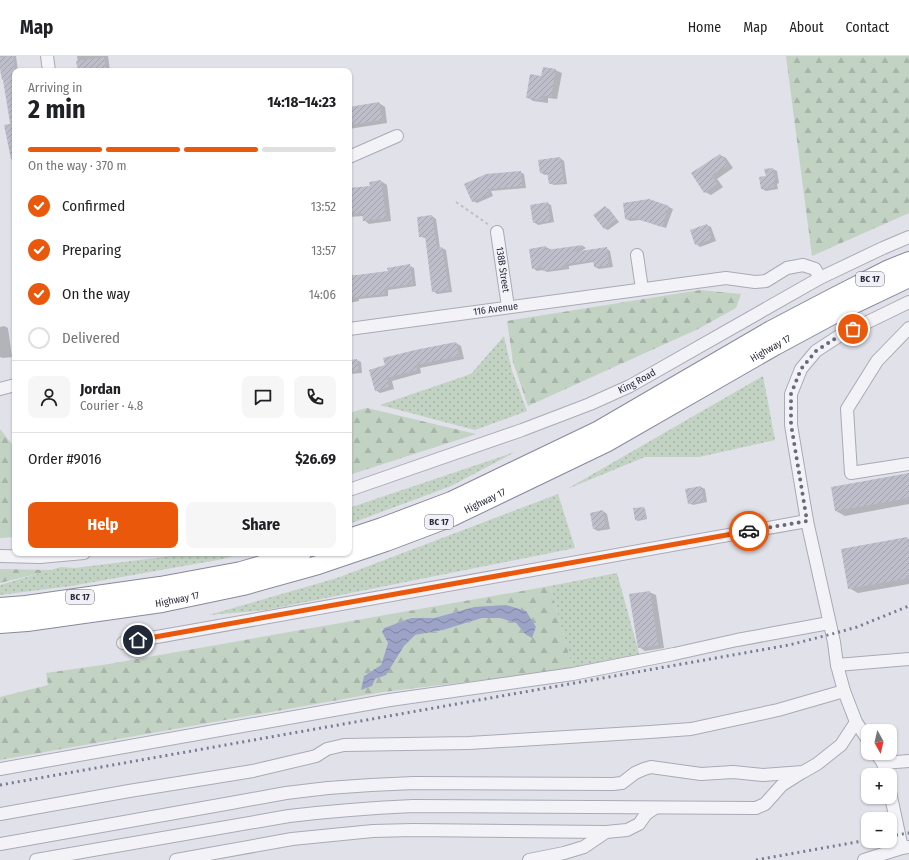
<!DOCTYPE html>
<html lang="en">
<head>
<meta charset="utf-8">
<style>
	:root { --surface:#fff; --page:#f6f6f6; --text:#202124; --muted:#757577; --line:#e0e0e0; --accent:#ea580c }
	body { margin:0; font-family:"Fira Sans Condensed",sans-serif; background:var(--page); color:var(--text); height:100vh; display:flex; flex-direction:column; font-size:15px; white-space:nowrap }
	* { box-sizing:border-box; margin:0 }
	p { font-size:13px; color:var(--muted) }
	.icon { flex:none; width:22px; height:22px; fill:none; stroke:currentColor; stroke-width:2; stroke-linecap:round; stroke-linejoin:round }
	.map { position:relative; flex:1; overflow:hidden }
	.details { position:absolute; left:12px; top:12px; width:340px; height:488px; display:flex; flex-direction:column; background:var(--surface); border-radius:8px; box-shadow:0 1px 3px #0004 }
	.details>* { flex:none }
	.needle { width:26px; rotate:172deg }
	.controls { position:absolute; left:861px; top:668px; display:grid; gap:8px }
	.controls a { display:grid; place-items:center; width:36px; height:36px; border-radius:8px; background:var(--surface); box-shadow:0 1px 3px #0004; font-size:20px }
	.pin { position:absolute; display:grid; place-items:center; width:34px; height:34px; color:#fff; margin:-17px; border:2px solid #fff; border-radius:50%; box-shadow:0 1px 4px #0007 }
	.courier { position:absolute; display:grid; place-items:center; width:40px; height:40px; margin:-20px; border:3px solid #ea580c; border-radius:50%; background:#fff; color:#222; box-shadow:0 1px 5px #0007 }
	.headline em { font-style:normal; font-weight:700 }
	.headline div { display:flex; flex-direction:column-reverse }
	.headline { display:flex; align-items:center; justify-content:space-between; height:68px; padding:0 16px }
	h1 { font-size:26px; font-weight:700; line-height:30px }
	.bar { display:grid; grid-template-columns:repeat(4,1fr); gap:6px 4px; align-content:center; height:48px; padding:0 16px }
	.bar i { height:5px; border-radius:3px; background:var(--line) }
	.bar .active { background:var(--accent) }
	.bar p { grid-column:span 4 }
	.line { display:flex; align-items:center; gap:10px; padding:0 16px; border-top:1px solid var(--line) }
	.line div { flex:1 }
	.round { display:grid; place-items:center; flex:none; width:42px; height:42px; border-radius:8px; background:var(--page) }
	ol { padding:0 16px; list-style:none }
	li { display:flex; align-items:center; gap:12px; height:44px }
	li p { margin-inline-start:auto }
	li .icon { padding:4px; border-radius:50%; background:var(--accent); color:#fff; stroke-width:4 }
	li:last-child { color:var(--muted) }
	li i { width:22px; height:22px; border:2px solid var(--line); border-radius:50% }
	.button { display:flex; gap:8px; margin-top:auto; padding:8px 16px }
	.button a { flex:1; height:46px; border-radius:8px; background:var(--accent); color:#fff; font-size:16px; font-weight:700; line-height:46px; text-align:center }
	.button a+a { background:var(--page); color:var(--text) }
	header { display:flex; align-items:center; gap:24px; box-sizing:border-box; height:56px; padding:0 20px; background:var(--surface); border-bottom:1px solid var(--line) }
	header strong { font-size:19px }
	nav { display:flex; gap:22px; margin-inline-start:auto; font-size:14px }
	.map>svg:first-child { display:block }
	.grass { fill:url(#grass-dots) }
	.forest { fill:url(#forest-firs); fill-rule:evenodd }
	.water { fill:url(#water-waves) }
	.shadow { fill:#0003 }
	.building { fill:url(#building-hatch) }
	.lines { fill:none; stroke-linecap:round; stroke-linejoin:round }
	.minor-casing { stroke:#a9aab6; stroke-width:14 }
	.highway-casing { stroke:#88899f; stroke-width:20 }
	.path { stroke:#bfbfc7; stroke-width:2; stroke-dasharray:3 3; stroke-linecap:butt }
	.minor { stroke:#f3f3f7; stroke-width:12 }
	.highway { stroke:#fff; stroke-width:18 }
	.rail { stroke:#7a7b91; stroke-width:3; stroke-dasharray:2 4; stroke-linecap:butt }
	.done { stroke:#6a6a7a; stroke-width:4; stroke-dasharray:0 7.2 }
	.route { stroke:#ea580c; stroke-width:5 }
	.labels { text-anchor:middle; dominant-baseline:central; stroke-width:3.5; stroke-linejoin:round; paint-order:stroke }
	.shield { fill:#f0f0f6; stroke:#656576; stroke-width:1 }
	.shield-label { font-size:9px; font-weight:bold; fill:#2a2a3f }
	.street-label { font-size:10px; fill:#2a2a3f; stroke:#f0f0f6 }
</style>
</head>
<body>
<header>
<strong>Map</strong>
<nav><a>Home</a><a>Map</a><a>About</a><a>Contact</a></nav>
</header>
<div class="map">
<svg width="909" height="804" viewBox="0 0 909 804">
	<defs>
		<pattern id="grass-dots" width="8" height="8" patternUnits="userSpaceOnUse"><rect width="8" height="8" fill="#c2d2c3"/><path d="M2 2h.1M6 6h.1" fill="none" stroke="#a7b4a9" stroke-width="1.8" stroke-linecap="round"/></pattern>
		<pattern id="forest-firs" width="22" height="20" patternUnits="userSpaceOnUse"><rect width="22" height="20" fill="#c2d2c3"/><path d="M5 1l3.5 6h-7zM16 11l3.5 6h-7z" fill="#a7b4a9"/></pattern>
		<pattern id="water-waves" width="16" height="10" patternUnits="userSpaceOnUse"><rect width="16" height="10" fill="#9da3c7"/><path d="M0 5q4-4 8 0t8 0" fill="none" stroke="#8085a3"/></pattern>
		<pattern id="building-hatch" width="6" height="6" patternUnits="userSpaceOnUse"><rect width="6" height="6" fill="#bebecb"/><path d="M-1 1l2-2M0 6l6-6M5 7l2-2" fill="none" stroke="#a3a3af"/></pattern>
	</defs>
	<rect width="100%" height="100%" fill="#e0e1e9"/>
	<g class="grass">
		<polygon points="504,280 512,315 527,355 475,374 380,349 471,318"/>
		<polygon points="763,320 775,384 699,401 645,401 567,433"/>
		<polygon points="515,396 451,430 349,468 349,452"/>
		<polygon points="558,438 575,492 266,554 209,559 337,522"/>
		<polygon points="188,497 245,497 223,503 71,530 0,539 0,529 61,511 75,512 180,499"/>
		<polygon points="617,517 640,601 573,613 550,530"/>
	</g>
	<g class="forest">
		<polygon points="786,0 909,0 909,157 812,200"/>
		<polygon points="700,234 741,238 736,252 698,273 528,350 513,306 507,265"/>
		<polygon points="367,352 476,378 349,419 349,357"/>
		<polygon points="0,373 15,392 15,481 0,482"/>
		<polygon points="0,513 53,514 0,527"/>
		<path d="M 550,530 L 573,613 L 383,636 L 0,704 L 0,641 L 48,629 L 46,617 L 109,608 ZM 474,551 L 536,571 L 532,581 L 525,578 L 516,567 L 500,562 L 482,562 L 443,574 L 414,579 L 404,590 L 386,618 L 375,623 L 364,620 L 381,609 L 388,587 L 382,576 L 384,572 L 411,562 L 434,562 Z"/>
	</g>
	<polygon class="water" points="506,549 526,555 536,571 532,582 525,578 516,567 500,562 482,562 443,574 415,579 404,590 386,619 375,623 372,630 361,634 364,620 381,609 388,587 382,576 384,572 411,562 434,562 474,551"/>
	<g class="shadow">
		<polygon points="0,0 16,0 18,15 15,15 15,107 10,88 11,69 5,25 0,6"/>
		<polygon points="77,0 108,0 110,15 79,15"/>
		<polygon points="555,14 562,17 557,43 548,42 548,47 533,45 527,41 542,21"/>
		<polygon points="379,47 385,51 387,67 349,73 349,76 349,52"/>
		<polygon points="720,99 726,102 733,112 717,123 723,131 711,139 705,136"/>
		<polygon points="560,102 564,105 567,128 554,129 550,127 549,118 545,119 541,117"/>
		<polygon points="773,113 777,115 779,127 777,128 778,133 766,135 762,133 767,121"/>
		<polygon points="520,116 524,118 526,132 491,135 493,140 477,147 473,145 465,128"/>
		<polygon points="381,125 387,129 391,165 369,168 364,164 363,160 349,161 349,130 353,132 371,131"/>
		<polygon points="649,144 669,151 673,153 666,172 640,164 630,165 626,163"/>
		<polygon points="547,147 551,149 554,166 538,169 534,166"/>
		<polygon points="605,151 609,153 619,166 608,174 604,172"/>
		<polygon points="432,160 436,163 440,192 442,192 446,194 452,236 437,238 433,235 427,182 424,182 420,180"/>
		<polygon points="707,169 711,171 716,185 700,191 696,188"/>
		<polygon points="583,190 586,192 580,196 606,192 610,195 613,211 599,213 595,211 594,206 569,210 569,213 547,216 543,214 537,215 533,212 546,191 550,193 550,194"/>
		<polygon points="410,210 414,212 416,230 388,234 388,240 359,243 359,245 349,247 349,218 350,217 354,220 389,216"/>
		<polygon points="4,270 8,272 12,301 3,302 0,301 0,271"/>
		<polygon points="456,287 461,290 464,303 420,312 421,317 392,325 394,333 380,337 375,334 387,310 415,295"/>
		<polygon points="357,304 361,306 362,317 349,318 349,305"/>
		<polygon points="909,418 909,448 845,460 836,455"/>
		<polygon points="701,431 705,433 707,446 693,449 689,447"/>
		<polygon points="643,452 645,453 647,463 638,465 636,464"/>
		<polygon points="603,455 607,458 610,473 598,475 594,473 591,458"/>
		<polygon points="907,482 909,483 909,528 858,537 849,532"/>
		<polygon points="649,536 656,539 664,592 645,595 639,591"/>
	</g>
	<g class="building">
		<polygon points="13,0 15,14 15,66 10,67 3,24 2,24 0,13 0,1"/>
		<polygon points="104,1 106,12 89,15 78,15 76,5"/>
		<polygon points="543,11 556,13 551,41 542,39 541,44 526,42 530,18 541,20"/>
		<polygon points="379,46 382,64 349,69 349,51"/>
		<polygon points="15,67 15,102 11,103 4,69"/>
		<polygon points="720,98 728,109 712,119 717,128 704,137 691,117"/>
		<polygon points="560,101 564,126 549,128 547,116 540,117 538,104"/>
		<polygon points="773,112 775,126 773,126 774,131 761,133 759,121 766,120 764,113"/>
		<polygon points="521,115 522,130 487,133 489,138 472,146 464,128 486,118"/>
		<polygon points="381,124 386,162 363,165 362,157 349,158 349,132 370,130 369,126"/>
		<polygon points="649,143 669,150 662,171 636,162 625,163 623,147"/>
		<polygon points="548,146 550,165 533,167 530,149"/>
		<polygon points="605,150 616,163 604,173 593,159"/>
		<polygon points="432,159 437,192 442,191 449,234 432,236 425,180 419,181 417,161"/>
		<polygon points="707,168 712,183 695,189 690,174"/>
		<polygon points="583,189 573,196 607,191 609,209 594,211 593,204 565,208 566,211 543,215 542,211 532,213 529,193 546,190 546,194"/>
		<polygon points="410,208 413,228 384,232 385,238 349,242 349,220 388,215 387,212"/>
		<polygon points="456,286 459,300 416,309 417,314 387,322 389,331 375,335 369,314 385,309 383,302 415,294"/>
		<polygon points="357,303 359,315 349,316 349,304"/>
		<polygon points="909,417 909,442 835,455 831,431"/>
		<polygon points="701,430 704,445 688,448 685,433"/>
		<polygon points="644,451 646,462 635,464 633,452"/>
		<polygon points="603,454 606,471 593,473 590,457"/>
		<polygon points="907,481 909,491 909,522 848,533 841,493"/>
		<polygon points="650,535 658,589 638,592 629,538"/>
	</g>
	<g class="lines">
		<g class="minor-casing">
			<g id="minor">
				<polyline points="47,0 49,15"/>
				<polyline points="349,101 397,80"/>
				<path id="s1" d="M 497,176 L 508,251"/>
				<polyline points="637,199 642,233"/>
				<polyline points="909,272 877,305 847,353 851,417 909,408"/>
				<path id="s2" d="M 349,273 L 726,222 L 755,226 L 766,225 L 787,212 L 803,209 L 815,213 L 820,222"/>
				<polyline points="0,333 15,329"/>
				<path id="s3" d="M 349,434 L 522,374 L 590,348 L 630,330 L 820,222 L 883,192 L 909,181"/>
				<polyline points="0,500 40,501 84,497"/>
				<polyline points="123,587 807,465"/>
				<polyline points="837,609 909,603"/>
				<polyline points="868,684 856,666 844,635 837,609 834,586 807,465 791,369 791,338 801,313 816,295 839,280 909,246"/>
				<polyline points="876,697 883,707 886,719"/>
				<polyline points="883,707 909,705"/>
				<polyline points="0,713 390,644 573,618 674,598 737,584 829,567"/>
				<polyline points="890,736 902,792"/>
				<polyline points="0,758 129,735 253,715 316,700 327,693 344,689 469,687 650,676 691,673 778,654 844,635"/>
				<polyline points="0,788 231,747 286,737 328,732 371,729 414,727 613,728 622,727 635,717 644,713 651,711 701,718 733,716 763,719 803,716 817,708 841,689 856,666"/>
				<path d="M 36,804 L 289,760 C 331,755 372,752 413,750 L 756,752 L 765,748 L 782,729 L 801,717"/>
				<polyline points="176,804 292,783 373,775 413,774 606,776"/>
				<polyline points="529,804 564,797 584,791 606,776 627,774 639,768 646,758 655,752"/>
				<polyline points="864,804 902,792 909,791"/>
			</g>
		</g>
		<g class="highway-casing">
			<g id="highway">
				<polyline points="349,482 382,471 451,445 599,374 771,274 832,242 889,213 909,205"/>
				<polyline points="0,551 26,549 160,530 241,515 302,497"/>
				<path id="s4" d="M 0,568 L 27,566 L 162,547 L 243,530 L 318,509 L 386,486 L 452,461 L 606,387 L 775,290 L 840,255 L 909,222"/>
			</g>
		</g>
		<polyline class="path" points="456,146 482,164 489,169"/>
		<use href="#minor" class="minor"/>
		<use href="#highway" class="highway"/>
		<g class="rail">
			<polyline points="0,729 789,589 832,578 857,571 909,550"/>
			<polyline points="890,780 909,777"/>
			<polyline points="756,804 868,784"/>
		</g>
	</g>
	<g class="lines">
		<polyline class="done" points="749,475 807,465 791,368 791,338 801,313 816,295 839,280 853,273"/>
		<polyline class="route" points="138,584 749,475"/>
	</g>
	<g class="labels">
		<g class="shield">
			<rect x="856" y="216" width="28" height="14" rx="3"/>
			<rect x="425" y="459" width="28" height="14" rx="3"/>
			<rect x="66" y="534" width="28" height="14" rx="3"/>
		</g>
		<g class="shield-label">
			<text x="870" y="223">BC 17</text>
			<text x="439" y="466">BC 17</text>
			<text x="80" y="541">BC 17</text>
		</g>
		<g class="street-label">
			<text stroke="none"><textPath href="#s1" startOffset="38">138B Street</textPath></text>
			<text stroke="none"><textPath href="#s2" startOffset="148">116 Avenue</textPath></text>
			<text stroke="none"><textPath href="#s4" startOffset="827">Highway 17</textPath></text>
			<text stroke="none"><textPath href="#s3" startOffset="308">King Road</textPath></text>
			<text stroke="none"><textPath href="#s4" startOffset="503">Highway 17</textPath></text>
			<text stroke="none"><textPath href="#s4" startOffset="179">Highway 17</textPath></text>
		</g>
	</g>
</svg>
<div class="controls">
<a><svg class="needle" viewBox="-14 -14 28 28"><path d="M0-13l5 13h-10z" fill="#e53935"/><path d="M0 13l5-13h-10z" fill="#757577"/></svg></a>
<a>+</a>
<a>−</a>
</div>
<div class="pin" style="left:853px;top:273px;background:#ea580c"><svg class="icon" aria-label="bag" viewBox="0 0 24 24"><path d="M5 8h14l-1 12H6zM9 8a3 3 0 0 1 6 0"/></svg></div>
<div class="pin" style="left:138px;top:584px;background:#1f2937"><svg class="icon" aria-label="home" viewBox="0 0 24 24"><path d="M3 11l9-7 9 7M6 9v11h12V9"/></svg></div>
<div class="courier" style="left:749px;top:475px"><svg class="icon" aria-label="car" viewBox="0 0 24 24"><path d="M5 17H2v-5l4-1 3-4h7l3 4 3 1v5h-3M9 17h6M6 11h13"/><circle cx="7" cy="17" r="2"/><circle cx="17" cy="17" r="2"/></svg></div>
<section class="details">
<div class="headline"><div><h1>2 min</h1><p>Arriving in</p></div><em>14:18–14:23</em></div>
<div class="bar"><i class="active"></i><i class="active"></i><i class="active"></i><i></i><p>On the way · 370 m</p></div>
<ol>
<li><svg class="icon" aria-label="check" viewBox="0 0 24 24"><path d="M5 12l5 5 9-10"/></svg>Confirmed<p>13:52</p></li>
<li><svg class="icon" aria-label="check" viewBox="0 0 24 24"><path d="M5 12l5 5 9-10"/></svg>Preparing<p>13:57</p></li>
<li><svg class="icon" aria-label="check" viewBox="0 0 24 24"><path d="M5 12l5 5 9-10"/></svg>On the way<p>14:06</p></li>
<li><i></i>Delivered</li>
</ol>
<div class="line" style="height:72px"><a class="round"><svg class="icon" aria-label="person" viewBox="0 0 24 24"><circle cx="12" cy="8" r="4"/><path d="M4 21q1-7 8-7t8 7"/></svg></a><div><b>Jordan</b><p>Courier · 4.8</p></div><a class="round"><svg class="icon" aria-label="chat" viewBox="0 0 24 24"><path d="M4 5h16v11H9l-5 4z"/></svg></a><a class="round"><svg class="icon" aria-label="phone" viewBox="0 0 24 24"><path d="M5 4h4l2 5-3 2q2 4 5 5l2-3 5 2v4C11 20 4 13 5 4z"/></svg></a></div>
<div class="line" style="height:52px"><div>Order #9016</div><b>$26.69</b></div>
<div class="button"><a>Help</a><a>Share</a></div>
</section>
</div>
</body>
</html>
